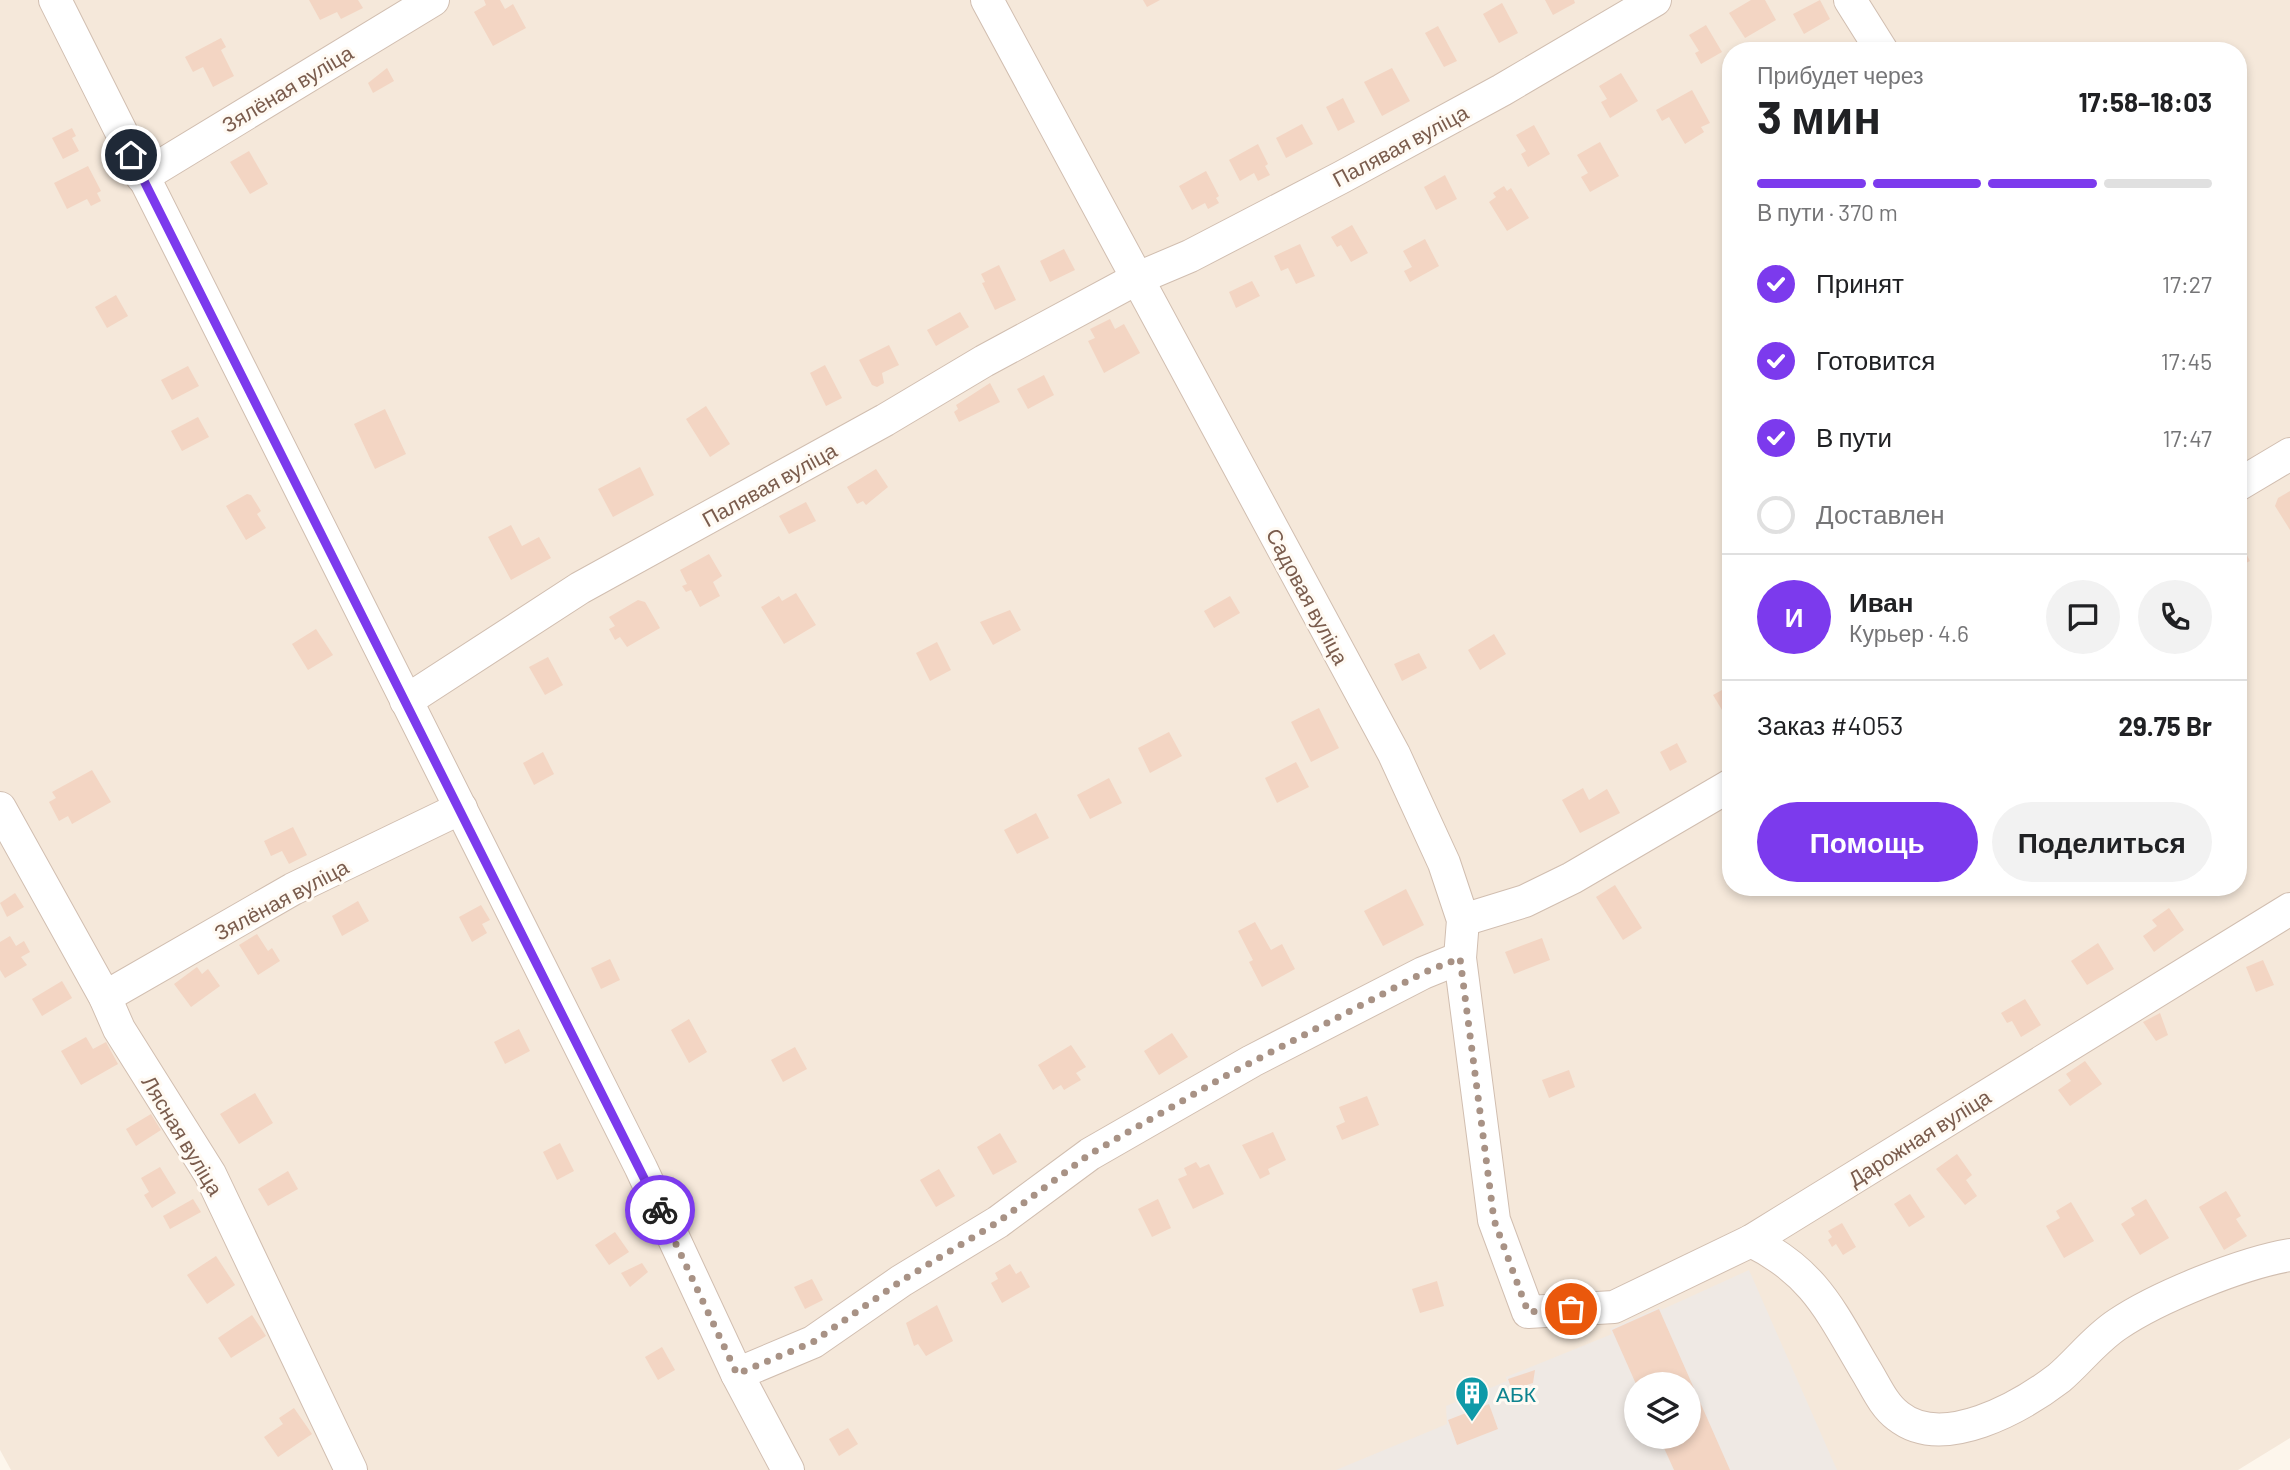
<!DOCTYPE html>
<html lang="ru">
<head>
<meta charset="utf-8">
<style>
	:root { --surface:#fff; --page:#f2f2f2; --text:#202124; --muted:#757577; --line:#e0e0e0; --accent:#7c3aed }
	body { margin:0; font-family:Barlow,sans-serif; background:var(--page); color:var(--text); height:100vh; display:flex; flex-direction:column; font-size:26px; white-space:nowrap }
	* { box-sizing:border-box; margin:0 }
	p { font-size:23px; color:var(--muted) }
	.icon { flex:none; width:38px; height:38px; fill:none; stroke:currentColor; stroke-width:2; stroke-linecap:round; stroke-linejoin:round }
	.map { position:relative; flex:1; overflow:hidden }
	.panel { position:absolute; left:1722px; top:42px; width:525px; height:854px; display:flex; flex-direction:column; background:var(--surface); border-radius:28px; box-shadow:0 4px 10px #0003 }
	.panel>* { flex:none }
	.tools { position:absolute; left:1624px; top:1372px; display:grid; gap:14px }
	.tools a { display:grid; place-items:center; width:77px; height:77px; border-radius:50%; background:var(--surface); box-shadow:0 4px 10px #0003; font-size:35px }
	.pin { position:absolute; display:grid; place-items:center; width:60px; height:60px; color:#fff; margin:-30px; border:4px solid #fff; border-radius:50%; box-shadow:0 2px 7px #0007 }
	.courier { position:absolute; display:grid; place-items:center; width:70px; height:70px; margin:-35px; border:5px solid #7c3aed; border-radius:50%; background:#fff; color:#222; box-shadow:0 2px 9px #0007 }
	.overview em { font-style:normal; font-weight:700 }
	.overview div { display:flex; flex-direction:column-reverse }
	.overview { display:flex; align-items:center; justify-content:space-between; height:119px; padding:0 35px }
	h1 { font-size:46px; font-weight:700; line-height:52px }
	.bar { display:grid; grid-template-columns:repeat(4,1fr); gap:10px 7px; align-content:center; height:84px; padding:0 35px }
	.bar i { height:9px; border-radius:5px; background:var(--line) }
	.bar .selected { background:var(--accent) }
	.bar p { grid-column:span 4 }
	.line { display:flex; align-items:center; gap:18px; padding:0 35px; border-top:2px solid var(--line) }
	.line div { flex:1 }
	.round { display:grid; place-items:center; flex:none; width:74px; height:74px; border-radius:37px; background:var(--page) }
	ol { padding:0 35px; list-style:none }
	li { display:flex; align-items:center; gap:21px; height:77px }
	li p { margin-inline-start:auto }
	li .icon { padding:7px; border-radius:50%; background:var(--accent); color:#fff; stroke-width:4 }
	li:last-child { color:var(--muted) }
	li i { width:38px; height:38px; border:4px solid var(--line); border-radius:50% }
	.primary-button { display:flex; gap:14px; margin-top:auto; padding:14px 35px }
	.primary-button a { flex:1; height:80px; border-radius:42px; background:var(--accent); color:#fff; font-size:28px; font-weight:700; line-height:80px; text-align:center }
	.primary-button a+a { background:var(--page); color:var(--text) }
	.map>svg:first-child { display:block }
	.residential { fill:#f5e8da; fill-rule:evenodd }
	.industrial { fill:#efe9e4; fill-rule:evenodd }
	.building { fill:#f3d5c3 }
	.lines { fill:none; stroke-linecap:round; stroke-linejoin:round }
	.minor-casing { stroke:#d1beb0; stroke-width:34 }
	.minor { stroke:#fff; stroke-width:32 }
	.done { stroke:#a89285; stroke-width:7; stroke-dasharray:0 12.6 }
	.route { stroke:#7c3aed; stroke-width:9 }
	.labels { text-anchor:middle; dominant-baseline:central; stroke-width:6; stroke-linejoin:round; paint-order:stroke }
	.street-label { font-size:21px; fill:#7a5c4d; stroke:#fffaf3 }
	.culture-label { font-size:21px; fill:#0d838f; stroke:#fffaf3; text-anchor:start }
</style>
</head>
<body>
<div class="map">
<svg width="2290" height="1470" viewBox="0 0 2290 1470">
	<rect width="100%" height="100%" fill="#fdf6ec"/>
	<path class="residential" d="M 0,0 L 2290,0 L 2290,1438 L 2238,1470 L 11,1470 L 0,1450 ZM 1731,51 L 2238,51 L 2238,887 L 1731,887 ZM 1636,1384 L 1689,1384 L 1689,1437 L 1636,1437 Z"/>
	<path class="industrial" d="M 1749,1270 L 1837,1470 L 1336,1470 L 1447,1424 L 1446,1406 L 1507,1381 L 1506,1377 L 1612,1334 L 1610,1329 L 1660,1307 L 1661,1310 ZM 1636,1384 L 1689,1384 L 1689,1437 L 1636,1437 Z"/>
	<g class="building">
		<polygon points="309,0 358,0 363,8 341,19 337,12 320,20"/>
		<polygon points="484,0 500,0 505,9 513,4 526,28 493,46 474,12 486,5"/>
		<polygon points="1143,0 1160,0 1147,7"/>
		<polygon points="1545,0 1574,0 1575,3 1553,15"/>
		<polygon points="1751,0 1765,0 1776,20 1745,38 1729,13"/>
		<polygon points="1820,0 1830,19 1804,34 1793,14"/>
		<polygon points="1502,3 1518,33 1499,43 1483,14"/>
		<polygon points="1706,25 1722,52 1701,64 1695,53 1699,51 1689,35"/>
		<polygon points="1438,26 1457,61 1444,67 1425,33"/>
		<polygon points="221,38 226,47 221,50 234,76 213,87 203,67 193,72 185,57"/>
		<polygon points="387,68 394,81 373,93 368,83"/>
		<polygon points="1392,68 1410,101 1382,116 1364,82"/>
		<polygon points="1621,73 1638,101 1610,118 1601,102 1607,99 1599,86"/>
		<polygon points="1692,90 1710,123 1701,127 1704,132 1685,144 1669,117 1662,121 1656,110"/>
		<polygon points="1343,98 1355,122 1338,131 1326,107"/>
		<polygon points="1302,124 1313,144 1286,158 1276,138"/>
		<polygon points="1534,125 1550,154 1528,167 1521,154 1526,151 1516,135"/>
		<polygon points="72,128 76,136 72,138 79,151 63,159 52,138"/>
		<polygon points="1600,142 1619,176 1590,192 1581,177 1588,173 1577,155"/>
		<polygon points="1258,144 1268,164 1265,166 1270,175 1258,181 1254,173 1240,181 1229,160"/>
		<polygon points="249,151 268,184 250,194 230,162"/>
		<polygon points="88,166 101,191 97,193 101,201 91,206 87,199 67,209 54,183"/>
		<polygon points="1206,171 1219,196 1216,198 1219,203 1208,209 1205,203 1192,210 1179,186"/>
		<polygon points="1445,175 1457,199 1436,210 1424,187"/>
		<polygon points="1504,186 1507,191 1511,188 1529,218 1507,231 1489,202 1496,197 1493,193"/>
		<polygon points="1352,225 1368,253 1351,262 1341,245 1337,247 1331,237"/>
		<polygon points="1425,239 1439,266 1410,282 1404,271 1412,267 1403,251"/>
		<polygon points="1300,244 1315,276 1296,284 1288,268 1281,271 1274,256"/>
		<polygon points="1064,249 1075,270 1050,282 1040,261"/>
		<polygon points="999,265 1016,300 995,310 982,283 985,282 981,274"/>
		<polygon points="1252,281 1260,296 1236,308 1229,292"/>
		<polygon points="116,295 128,316 107,328 95,307"/>
		<polygon points="960,312 969,327 936,346 927,330"/>
		<polygon points="1110,319 1115,329 1124,324 1140,353 1104,373 1088,341 1095,338 1090,329"/>
		<polygon points="889,345 899,365 882,373 884,383 877,387 872,385 859,360"/>
		<polygon points="825,365 842,398 826,406 810,373"/>
		<polygon points="188,366 199,386 172,400 161,380"/>
		<polygon points="1044,375 1054,395 1028,409 1017,389"/>
		<polygon points="990,383 1000,402 959,422 954,412 958,409 956,405"/>
		<polygon points="706,406 730,444 710,457 686,419"/>
		<polygon points="385,409 406,454 375,469 354,424"/>
		<polygon points="198,417 209,437 182,451 171,431"/>
		<polygon points="640,467 654,495 613,517 598,489"/>
		<polygon points="876,469 888,487 866,505 863,501 857,504 847,487"/>
		<polygon points="2290,491 2290,530 2275,506 2278,498"/>
		<polygon points="247,494 251,495 261,511 257,514 266,528 246,540 226,506"/>
		<polygon points="806,502 816,521 789,534 779,516"/>
		<polygon points="511,525 522,546 539,537 551,558 511,580 488,537"/>
		<polygon points="2238,539 2250,561 2238,567"/>
		<polygon points="709,554 722,576 713,582 720,596 700,607 691,590 686,592 682,586 687,584 680,570"/>
		<polygon points="796,593 816,625 784,644 761,607 779,596 782,601"/>
		<polygon points="1230,596 1240,613 1214,628 1204,611"/>
		<polygon points="638,600 645,602 660,628 627,647 620,637 615,640 609,629 615,626 609,617"/>
		<polygon points="1010,610 1021,630 993,645 980,622"/>
		<polygon points="316,629 333,655 308,670 292,644"/>
		<polygon points="1494,634 1506,654 1480,670 1468,650"/>
		<polygon points="937,642 951,670 930,681 916,653"/>
		<polygon points="1419,653 1427,668 1402,681 1394,664"/>
		<polygon points="548,657 563,685 545,695 529,667"/>
		<polygon points="1731,685 1731,725 1713,695"/>
		<polygon points="1319,708 1339,748 1311,762 1291,722"/>
		<polygon points="1169,732 1182,756 1150,773 1138,748"/>
		<polygon points="1677,743 1687,762 1670,771 1660,752"/>
		<polygon points="543,752 554,774 534,785 523,763"/>
		<polygon points="1296,762 1309,787 1277,803 1265,778"/>
		<polygon points="92,770 111,802 72,824 68,816 59,821 49,802 56,798 52,792"/>
		<polygon points="1109,778 1122,803 1090,819 1077,795"/>
		<polygon points="1583,788 1589,800 1607,789 1620,813 1580,833 1562,800"/>
		<polygon points="1036,813 1049,838 1017,854 1004,830"/>
		<polygon points="293,827 307,855 289,864 282,851 271,856 264,841"/>
		<polygon points="1615,885 1642,928 1623,940 1596,897"/>
		<polygon points="1406,889 1424,925 1383,946 1364,911"/>
		<polygon points="15,893 24,907 7,917 0,903"/>
		<polygon points="358,901 369,921 342,936 332,916"/>
		<polygon points="481,905 490,920 482,924 487,933 472,942 459,917"/>
		<polygon points="2169,908 2184,930 2154,952 2143,936 2157,926 2152,920"/>
		<polygon points="1255,922 1271,950 1282,944 1295,969 1262,987 1249,962 1253,960 1238,931"/>
		<polygon points="257,934 268,951 272,948 280,961 258,975 239,945"/>
		<polygon points="10,936 16,946 24,941 30,952 21,957 27,965 5,978 0,970 0,942"/>
		<polygon points="1542,938 1550,960 1514,974 1505,952"/>
		<polygon points="2098,943 2114,969 2087,985 2071,961"/>
		<polygon points="610,959 620,980 601,989 591,968"/>
		<polygon points="2263,960 2274,985 2256,992 2246,967"/>
		<polygon points="197,967 202,974 208,969 220,986 191,1007 174,984"/>
		<polygon points="62,981 72,998 42,1016 32,999"/>
		<polygon points="2025,999 2041,1025 2021,1037 2012,1021 2007,1023 2001,1013"/>
		<polygon points="2160,1013 2168,1035 2156,1041 2143,1022"/>
		<polygon points="689,1019 707,1052 689,1063 671,1030"/>
		<polygon points="519,1029 530,1051 505,1064 494,1042"/>
		<polygon points="1172,1033 1188,1057 1159,1075 1144,1051"/>
		<polygon points="86,1037 93,1049 106,1042 118,1064 81,1085 61,1051"/>
		<polygon points="1071,1045 1086,1067 1076,1073 1081,1080 1064,1090 1061,1085 1053,1090 1038,1065"/>
		<polygon points="795,1047 807,1069 783,1082 771,1060"/>
		<polygon points="2085,1061 2102,1084 2070,1106 2058,1090 2071,1081 2066,1074"/>
		<polygon points="1569,1070 1575,1087 1549,1098 1542,1080"/>
		<polygon points="255,1093 273,1123 239,1144 220,1114"/>
		<polygon points="1367,1096 1379,1125 1342,1140 1336,1126 1345,1122 1339,1107"/>
		<polygon points="151,1114 161,1130 136,1146 126,1129"/>
		<polygon points="1273,1132 1286,1160 1268,1169 1270,1174 1260,1179 1242,1145"/>
		<polygon points="1000,1133 1017,1162 993,1175 977,1147"/>
		<polygon points="560,1143 574,1171 557,1180 543,1152"/>
		<polygon points="1957,1154 1972,1175 1966,1180 1977,1196 1965,1205 1936,1169"/>
		<polygon points="1196,1162 1200,1168 1209,1164 1224,1194 1193,1209 1178,1179 1187,1175 1184,1168"/>
		<polygon points="160,1167 176,1193 152,1208 144,1195 149,1192 141,1178"/>
		<polygon points="939,1169 955,1196 936,1207 920,1180"/>
		<polygon points="288,1171 298,1189 268,1206 258,1189"/>
		<polygon points="2226,1191 2241,1216 2236,1219 2247,1236 2224,1250 2199,1207"/>
		<polygon points="1910,1194 1925,1217 1909,1227 1894,1204"/>
		<polygon points="193,1199 201,1212 170,1229 163,1216"/>
		<polygon points="1158,1199 1171,1228 1152,1237 1138,1209"/>
		<polygon points="2146,1199 2169,1238 2140,1255 2121,1224 2135,1215 2131,1208"/>
		<polygon points="2071,1202 2094,1241 2064,1258 2046,1226 2060,1218 2056,1211"/>
		<polygon points="1842,1223 1856,1247 1843,1255 1836,1244 1832,1247 1828,1240 1832,1237 1828,1231"/>
		<polygon points="615,1232 629,1252 609,1265 595,1245"/>
		<polygon points="216,1256 235,1285 207,1304 187,1275"/>
		<polygon points="642,1263 648,1272 630,1287 621,1273"/>
		<polygon points="1010,1264 1016,1274 1021,1271 1030,1287 1002,1303 991,1283 998,1279 995,1273"/>
		<polygon points="812,1279 823,1300 805,1309 794,1287"/>
		<polygon points="1437,1281 1444,1306 1420,1313 1412,1289"/>
		<polygon points="937,1305 953,1341 926,1356 918,1344 914,1346 906,1323"/>
		<polygon points="1659,1309 1730,1470 1674,1470 1659,1437 1689,1437 1689,1384 1636,1384 1612,1330"/>
		<polygon points="252,1315 266,1336 231,1358 218,1338"/>
		<polygon points="662,1347 675,1370 658,1380 645,1357"/>
		<polygon points="1535,1370 1533,1383 1512,1390 1508,1379"/>
		<polygon points="1489,1404 1498,1429 1457,1445 1448,1420"/>
		<polygon points="294,1408 312,1434 278,1457 264,1437 283,1424 279,1418"/>
		<polygon points="848,1428 858,1444 839,1456 829,1439"/>
	</g>
	<g class="lines">
		<g class="minor-casing">
			<g id="minor">
				<polyline points="55,0 641,1168 737,1374 788,1470"/>
				<polyline points="987,0 1394,754 1444,863 1463,920 1460,958 1494,1220 1528,1312 1614,1307 1751,1241 2290,909"/>
				<polyline points="1850,0 1882,51"/>
				<polyline points="142,177 433,0"/>
				<polyline points="2238,485 2290,454"/>
				<polyline points="406,701 580,588 885,420 984,361 1138,278 1190,256 1342,177 1502,90 1655,0"/>
				<polyline points="0,808 105,997 119,1029 210,1174 351,1470"/>
				<polyline points="1463,920 1525,901 1572,878 1731,785"/>
				<polyline points="105,997 293,889 461,808"/>
				<path d="M 1751,1241 C 1814,1272 1830,1310 1865,1369 C 1875,1385 1883,1405 1898,1416 C 1943,1452 2021,1407 2059,1378 C 2079,1361 2095,1339 2118,1324 C 2158,1297 2242,1263 2290,1255"/>
				<polyline points="737,1374 813,1342 901,1281 998,1222 1090,1154 1252,1061 1423,973 1460,958"/>
			</g>
		</g>
		<use href="#minor" class="minor"/>
	</g>
	<g class="lines">
		<polyline class="done" points="660,1210 737,1374 813,1342 901,1281 998,1222 1090,1154 1229,1074 1423,973 1460,958 1494,1220 1528,1312 1571,1309"/>
		<polyline class="route" points="131,155 660,1210"/>
	</g>
	<defs>
		<g id="building-pin" transform="scale(1.75)"><path d="M0 17L-7.5 6A9.5 9.5 0 1 1 7.5 6Z" fill="#0f9aa8" stroke="#fffaf3"/><path d="M-4-6H4V6H1V3H-1V6H-4ZM-2.5-4.3h1.7v1.8h-1.7ZM.8-4.3h1.7v1.8H.8ZM-2.5-1h1.7V.8h-1.7ZM.8-1h1.7V.8H.8Z" fill="#fff"/></g>
	</defs>
	<g fill-rule="evenodd">
		<use href="#building-pin" x="1472" y="1393"/>
	</g>
	<g class="labels">
		<g class="street-label">
			<text transform="translate(287 88) rotate(-31)">Зялёная вуліца</text>
			<text transform="translate(1400 145) rotate(-28)">Палявая вуліца</text>
			<text transform="translate(769 484) rotate(-29)">Палявая вуліца</text>
			<text transform="translate(1308 596) rotate(62)">Садовая вуліца</text>
			<text transform="translate(281 899) rotate(-28)">Зялёная вуліца</text>
			<text transform="translate(183 1135) rotate(59)">Лясная вуліца</text>
			<text transform="translate(1919 1137) rotate(-32)">Дарожная вуліца</text>
		</g>
		<g class="culture-label">
			<text x="1496" y="1393">АБК</text>
		</g>
	</g>
</svg>
<div class="tools">
<a><svg class="icon" aria-label="layers" viewBox="0 0 24 24"><path d="M12 4l9 5-9 5-9-5zM3 14l9 5 9-5"/></svg></a>
</div>
<div class="pin" style="left:1571px;top:1309px;background:#ea580c"><svg class="icon" aria-label="bag" viewBox="0 0 24 24"><path d="M5 8h14l-1 12H6zM9 8a3 3 0 0 1 6 0"/></svg></div>
<div class="pin" style="left:131px;top:155px;background:#1f2937"><svg class="icon" aria-label="home" viewBox="0 0 24 24"><path d="M3 11l9-7 9 7M6 9v11h12V9"/></svg></div>
<div class="courier" style="left:660px;top:1210px"><svg class="icon" aria-label="bike" viewBox="0 0 24 24"><circle cx="6" cy="16" r="4"/><circle cx="18" cy="16" r="4"/><path d="M6 16l4-8h5l3 8M10 8l3 8H6M13 5h3"/></svg></div>
<section class="panel">
<div class="overview"><div><h1>3 мин</h1><p>Прибудет через</p></div><em>17:58–18:03</em></div>
<div class="bar"><i class="selected"></i><i class="selected"></i><i class="selected"></i><i></i><p>В пути · 370 m</p></div>
<ol>
<li><svg class="icon" aria-label="check" viewBox="0 0 24 24"><path d="M5 12l5 5 9-10"/></svg>Принят<p>17:27</p></li>
<li><svg class="icon" aria-label="check" viewBox="0 0 24 24"><path d="M5 12l5 5 9-10"/></svg>Готовится<p>17:45</p></li>
<li><svg class="icon" aria-label="check" viewBox="0 0 24 24"><path d="M5 12l5 5 9-10"/></svg>В пути<p>17:47</p></li>
<li><i></i>Доставлен</li>
</ol>
<div class="line" style="height:126px"><b class="round" style="background:var(--accent);color:#fff">И</b><div><b>Иван</b><p>Курьер · 4.6</p></div><a class="round"><svg class="icon" aria-label="chat" viewBox="0 0 24 24"><path d="M4 5h16v11H9l-5 4z"/></svg></a><a class="round"><svg class="icon" aria-label="phone" viewBox="0 0 24 24"><path d="M5 4h4l2 5-3 2q2 4 5 5l2-3 5 2v4C11 20 4 13 5 4z"/></svg></a></div>
<div class="line" style="height:91px"><div>Заказ #4053</div><b>29.75 Br</b></div>
<div class="primary-button"><a>Помощь</a><a>Поделиться</a></div>
</section>
</div>
</body>
</html>
